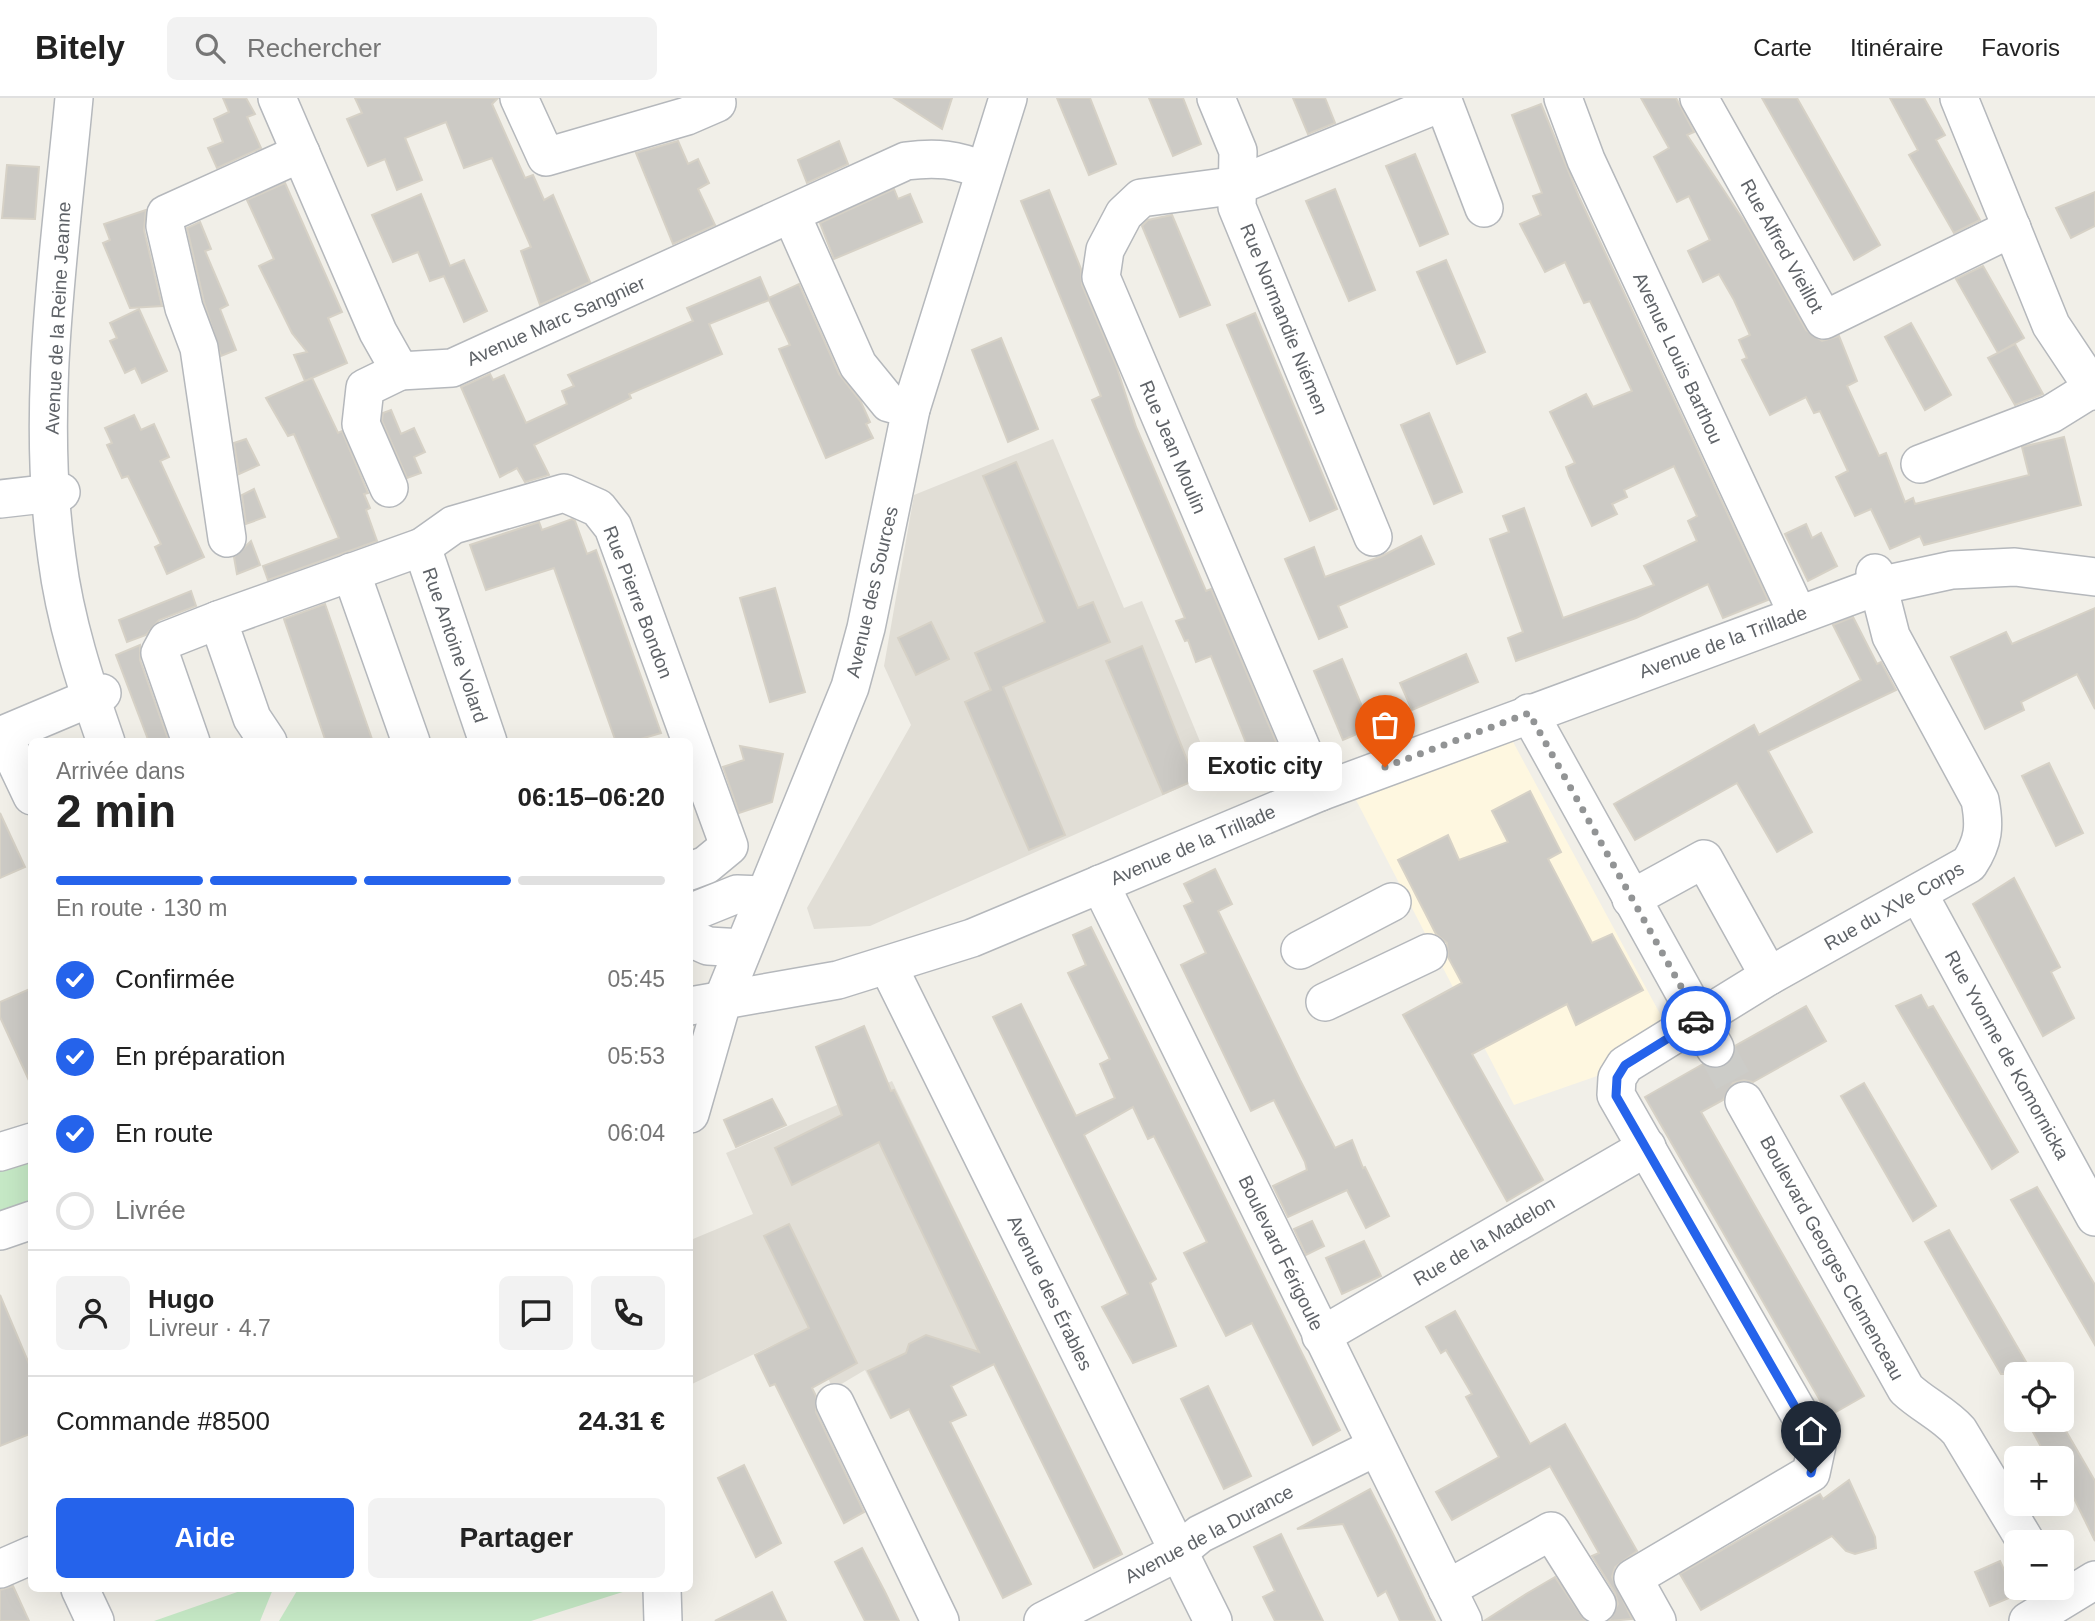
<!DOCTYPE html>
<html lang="fr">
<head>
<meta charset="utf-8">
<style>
	:root { --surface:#fff; --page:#f2f2f2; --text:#222; --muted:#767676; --line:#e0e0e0; --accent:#2563eb }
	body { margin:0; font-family:Arial,sans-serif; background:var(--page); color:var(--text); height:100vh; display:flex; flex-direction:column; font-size:26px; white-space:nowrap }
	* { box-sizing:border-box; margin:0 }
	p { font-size:23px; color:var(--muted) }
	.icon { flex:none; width:38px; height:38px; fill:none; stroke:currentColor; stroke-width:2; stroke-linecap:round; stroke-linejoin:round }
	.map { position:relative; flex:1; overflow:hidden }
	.drawer { position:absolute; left:28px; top:640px; width:665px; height:854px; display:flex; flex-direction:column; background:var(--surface); border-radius:10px; box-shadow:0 7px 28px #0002 }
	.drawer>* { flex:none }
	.fabs { position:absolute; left:2004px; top:1264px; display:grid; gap:14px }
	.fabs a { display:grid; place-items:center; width:70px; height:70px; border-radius:10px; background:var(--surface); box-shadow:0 7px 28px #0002; font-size:35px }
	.pin { position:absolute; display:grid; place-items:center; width:60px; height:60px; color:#fff; margin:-72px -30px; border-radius:50% 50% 50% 0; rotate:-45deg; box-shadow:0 0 7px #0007 }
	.pin .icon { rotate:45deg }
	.courier { position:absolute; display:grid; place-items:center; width:70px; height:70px; margin:-35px; border:5px solid #2563eb; border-radius:50%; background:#fff; color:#222; box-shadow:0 2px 9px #0007 }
	.bubble { position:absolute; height:49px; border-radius:10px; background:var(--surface); box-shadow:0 7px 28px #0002; font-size:23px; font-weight:600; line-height:49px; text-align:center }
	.summary em { font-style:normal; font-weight:600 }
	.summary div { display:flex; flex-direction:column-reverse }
	.summary { display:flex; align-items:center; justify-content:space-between; height:119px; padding:0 28px }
	h1 { font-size:46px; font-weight:600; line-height:52px }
	.bar { display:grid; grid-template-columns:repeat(4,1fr); gap:10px 7px; align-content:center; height:84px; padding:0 28px }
	.bar i { height:9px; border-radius:5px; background:var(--line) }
	.bar .active { background:var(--accent) }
	.bar p { grid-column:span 4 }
	.line { display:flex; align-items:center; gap:18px; padding:0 28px; border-top:2px solid var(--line) }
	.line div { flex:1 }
	.round { display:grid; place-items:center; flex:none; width:74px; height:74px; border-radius:10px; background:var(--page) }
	ol { padding:0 28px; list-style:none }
	li { display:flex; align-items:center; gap:21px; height:77px }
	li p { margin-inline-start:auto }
	li .icon { padding:7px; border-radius:50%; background:var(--accent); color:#fff; stroke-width:4 }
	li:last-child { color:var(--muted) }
	li i { width:38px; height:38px; border:4px solid var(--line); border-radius:50% }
	.button { display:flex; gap:14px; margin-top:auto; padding:14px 28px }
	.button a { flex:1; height:80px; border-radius:10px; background:var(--accent); color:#fff; font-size:28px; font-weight:600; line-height:80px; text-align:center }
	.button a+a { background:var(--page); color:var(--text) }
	header { display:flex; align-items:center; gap:42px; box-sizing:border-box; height:98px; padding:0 35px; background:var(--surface); border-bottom:2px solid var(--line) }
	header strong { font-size:33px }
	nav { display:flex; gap:38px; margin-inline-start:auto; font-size:24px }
	.search { width:490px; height:63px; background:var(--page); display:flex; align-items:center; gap:18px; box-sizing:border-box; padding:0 24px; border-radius:10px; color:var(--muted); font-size:26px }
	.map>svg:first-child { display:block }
	.commercial { fill:#fef7e0 }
	.education { fill:#e1ded6 }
	.green { fill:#c5e8c5 }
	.building { fill:#cccac5; stroke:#d6d1c6; stroke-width:2 }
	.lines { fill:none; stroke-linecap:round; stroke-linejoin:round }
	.minor-tunnel { stroke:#ccccc8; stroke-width:37; stroke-dasharray:37 18; stroke-linecap:butt }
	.minor-casing { stroke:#b5b8bc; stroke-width:40 }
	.minor { stroke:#fff; stroke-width:37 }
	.done { stroke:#929495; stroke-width:7; stroke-dasharray:0 12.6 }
	.route { stroke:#2563eb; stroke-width:9 }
	.labels { text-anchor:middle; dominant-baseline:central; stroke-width:5; stroke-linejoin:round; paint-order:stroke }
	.street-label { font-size:19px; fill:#5f6368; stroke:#fff }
</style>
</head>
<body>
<header>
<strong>Bitely</strong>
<div class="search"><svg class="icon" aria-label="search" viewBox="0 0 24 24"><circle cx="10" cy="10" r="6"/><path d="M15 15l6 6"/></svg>Rechercher</div>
<nav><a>Carte</a><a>Itinéraire</a><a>Favoris</a></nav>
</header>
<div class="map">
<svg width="2095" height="1523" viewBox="0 0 2095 1523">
	<rect width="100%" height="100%" fill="#f1efe8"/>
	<polygon class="commercial" points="1512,642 1665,925 1600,977 1514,1007 1355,700"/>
	<g class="education">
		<polygon points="1053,341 1124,510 1142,503 1213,675 870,828 814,831 807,810 911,627 884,568 914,397"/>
		<polygon points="892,983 1022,1251 890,1321 865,1272 833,1291 806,1231 690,1287 690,1175 693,1141 753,1116 726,1055"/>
	</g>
	<g class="green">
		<polygon points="31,1056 31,1109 0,1120 0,1067"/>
		<polygon points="246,1491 273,1491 260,1523 154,1523"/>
		<polygon points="298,1491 629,1491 629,1492 531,1523 279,1523"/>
	</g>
	<g class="building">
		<polygon points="223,0 246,0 255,16 247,19 261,50 217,70 208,50 223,44 214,21 229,14"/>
		<polygon points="355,0 498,0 492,6 525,80 533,77 544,102 553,97 590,184 540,207 521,153 531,149 492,60 464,70 446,24 405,40 422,82 397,92 385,61 368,68 347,21 362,15"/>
		<polygon points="894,0 952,0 942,31"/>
		<polygon points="1057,0 1090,0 1116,66 1089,77"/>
		<polygon points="1149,0 1183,0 1201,46 1173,58"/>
		<polygon points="1293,0 1325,0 1335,25 1308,36"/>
		<polygon points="1641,0 1676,0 1694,34 1687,37 1748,129 1806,232 1822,243 1839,238 1857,283 1847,288 1879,358 1886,355 1905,404 1913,400 1915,406 2029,377 2022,349 2064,339 2081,407 1924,447 1920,438 1890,451 1871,411 1855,418 1836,379 1848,373 1820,313 1814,315 1806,299 1770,317 1742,262 1747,260 1739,242 1750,237 1734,202 1719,176 1703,184 1688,153 1710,142 1689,98 1677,104 1654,59 1669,50"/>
		<polygon points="1762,0 1797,0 1880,147 1854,162"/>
		<polygon points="1890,0 1924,0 1945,37 1936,42 1980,122 1954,135 1909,57 1918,52"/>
		<polygon points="1541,6 1579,99 1768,502 1723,520 1708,486 1636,520 1516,563 1508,540 1523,534 1490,441 1509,434 1503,418 1524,410 1563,520 1654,487 1644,468 1697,443 1688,423 1697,418 1674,368 1624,392 1627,399 1612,406 1617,416 1592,428 1569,378 1566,369 1575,365 1550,314 1586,296 1593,309 1632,293 1590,203 1584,205 1565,164 1545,174 1520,126 1541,117 1533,98 1542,95 1512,17"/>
		<polygon points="678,43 688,66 698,61 709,85 698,91 715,127 673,146 636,55"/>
		<polygon points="839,43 848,66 807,85 798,62"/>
		<polygon points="1415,56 1448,136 1420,148 1386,68"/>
		<polygon points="7,67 39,69 35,121 2,120"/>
		<polygon points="285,85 342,214 328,220 347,265 305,283 294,257 307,254 292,235 259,168 274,161 247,102"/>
		<polygon points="894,91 898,101 910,96 922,124 834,161 820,125"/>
		<polygon points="1335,91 1375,192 1349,203 1306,103"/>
		<polygon points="1049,92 1081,171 1082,187 1116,267 1136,329 1206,493 1211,491 1285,665 1259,677 1211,558 1196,564 1188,542 1185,543 1176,523 1185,520 1092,302 1101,298 1021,103"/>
		<polygon points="2095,94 2095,128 2071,140 2056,110"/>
		<polygon points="421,96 450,168 464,162 487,213 464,224 444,178 430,183 418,154 393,164 372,117"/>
		<polygon points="146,112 144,132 162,208 130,210 103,145 110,142 104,126"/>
		<polygon points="1172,117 1210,207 1180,219 1142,128 1148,122"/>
		<polygon points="200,124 211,151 205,153 228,207 220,211 236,252 221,258 204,204 187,130"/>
		<polygon points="1446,162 1485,254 1457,266 1417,174"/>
		<polygon points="1983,168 2024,240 1998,255 1956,181"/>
		<polygon points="760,179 769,200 799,186 839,276 861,304 870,324 866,326 873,340 826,360 779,251 790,247 769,202 709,226 722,256 629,296 631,300 534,347 549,377 525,384 517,370 500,379 461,289 490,276 493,282 504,277 526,325 567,306 562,293 574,288 568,277 693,223 687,210"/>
		<polygon points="139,211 167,273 142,285 135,270 125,275 110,243 117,240 110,225"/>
		<polygon points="1255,215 1337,411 1310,423 1227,227"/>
		<polygon points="1911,225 1951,297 1925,312 1885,239"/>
		<polygon points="1001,240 1038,331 1008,344 972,252"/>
		<polygon points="2015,246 2043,296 2015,307 1988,260"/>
		<polygon points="312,280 338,335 342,333 368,395 364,396 370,410 366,412 377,443 268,482 263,468 339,440 294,336 288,338 266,300"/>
		<polygon points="391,312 401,336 414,330 425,354 414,359 421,375 407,380 382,323 383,315"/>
		<polygon points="1429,315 1462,394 1434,406 1401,327"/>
		<polygon points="134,317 141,332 154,326 169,359 160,363 204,459 167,476 155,449 161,446 128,378 122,380 107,347 112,345 105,330"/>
		<polygon points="246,341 259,367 239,376 234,345"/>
		<polygon points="1016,364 1078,510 1093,504 1110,544 1003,589 1065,737 1029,752 965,604 991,592 975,555 1045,524 983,378"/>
		<polygon points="254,391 265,419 246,426 242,397"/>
		<polygon points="572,421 575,423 587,456 596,452 661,635 630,644 616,644 554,470 486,492 470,447 539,424 542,432"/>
		<polygon points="1806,426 1812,440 1821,435 1837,468 1808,483 1785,436"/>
		<polygon points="1421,438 1434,466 1338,508 1347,529 1319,541 1285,461 1314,449 1325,479 1382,458"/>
		<polygon points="251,443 260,467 237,476 234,459"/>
		<polygon points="775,490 805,594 770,604 740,500"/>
		<polygon points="191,493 196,508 159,522 146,537 127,544 119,522"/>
		<polygon points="325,506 373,644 326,644 284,521"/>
		<polygon points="2095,510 2095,611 2077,576 2021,604 2024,612 1985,631 1951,559 2006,534 2012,546"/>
		<polygon points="1853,519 1877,566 1881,564 1896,592 1768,653 1812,734 1777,754 1737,685 1635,742 1614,706 1754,627 1759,637 1861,582 1833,527"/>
		<polygon points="931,524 949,561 916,577 898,540"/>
		<polygon points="140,547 140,562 169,644 149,644 116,557"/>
		<polygon points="1142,548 1195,682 1163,696 1106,563"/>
		<polygon points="1466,556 1478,584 1412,612 1400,585"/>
		<polygon points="1342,561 1371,630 1343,642 1314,573"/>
		<polygon points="740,648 783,656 772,704 739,715 723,669 744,662"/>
		<polygon points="2049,665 2083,735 2056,748 2022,678"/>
		<polygon points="1530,693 1561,754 1548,761 1592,845 1612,836 1643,892 1576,927 1567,906 1472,956 1543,1082 1507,1103 1403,917 1462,885 1448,859 1447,845 1436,836 1398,762 1448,737 1459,762 1508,744 1492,713"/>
		<polygon points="0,715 25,769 0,780"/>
		<polygon points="1215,771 1232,806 1218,813 1300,982 1335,1050 1352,1042 1363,1070 1365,1069 1389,1118 1366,1130 1347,1092 1288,1119 1273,1088 1307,1072 1305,1064 1274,1002 1251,1013 1181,867 1206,855 1184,808 1193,804 1184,786"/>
		<polygon points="2014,780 2060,869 2051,874 2074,920 2043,938 1973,806"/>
		<polygon points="1091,829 1340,1332 1313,1347 1252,1225 1226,1238 1184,1155 1207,1144 1154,1038 1148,1041 1133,1009 1084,1037 1156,1181 1150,1185 1176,1248 1133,1265 1102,1209 1128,1196 993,919 1021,906 1076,1018 1115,1000 1100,966 1110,961 1068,875 1086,867 1073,837"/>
		<polygon points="32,890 32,989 0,919 0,904"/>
		<polygon points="1921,897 1928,910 1933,908 2018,1054 1992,1071 1896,908"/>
		<polygon points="1806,908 1826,943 1753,984 1744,982 1733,985 1723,1002 1701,1014 1864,1298 1829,1318 1645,999 1703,966 1714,971 1726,968 1733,960 1735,948"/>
		<polygon points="864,928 891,993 894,992 1122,1456 1094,1470 994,1266 951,1288 966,1317 950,1324 1031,1486 1003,1500 909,1311 891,1320 868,1273 906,1255 909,1246 926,1237 979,1254 879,1044 792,1087 775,1050 842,1017 816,949"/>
		<polygon points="1864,985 1936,1108 1913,1123 1841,998"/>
		<polygon points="772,1001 786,1027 736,1049 724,1022"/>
		<polygon points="2037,1089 2095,1187 2095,1247 2011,1102"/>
		<polygon points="1312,1123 1324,1148 1306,1157 1294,1131"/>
		<polygon points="789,1126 857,1265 812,1290 816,1298 816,1314 864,1414 844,1425 775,1286 770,1288 755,1257 809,1230 764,1138"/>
		<polygon points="1949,1132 2000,1219 2033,1276 2001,1276 1976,1233 1925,1144"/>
		<polygon points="1364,1143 1381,1178 1342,1196 1326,1160"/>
		<polygon points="0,1197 32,1273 32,1335 0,1348"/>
		<polygon points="1455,1213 1530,1346 1565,1326 1637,1453 1615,1469 1612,1479 1632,1521 1609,1523 1618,1506 1615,1495 1592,1458 1599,1455 1550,1368 1452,1422 1436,1394 1499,1359 1466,1299 1472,1296 1446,1252 1441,1255 1426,1229"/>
		<polygon points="1208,1288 1251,1378 1224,1391 1181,1301"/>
		<polygon points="2026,1321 2059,1321 2095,1383 2095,1443 2062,1376 2062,1360 2047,1360"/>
		<polygon points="744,1367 781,1445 756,1459 718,1380"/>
		<polygon points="1849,1382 1875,1439 1876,1450 1855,1456 1846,1453 1832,1438 1701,1512 1680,1476 1820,1396 1823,1401"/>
		<polygon points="1370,1391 1393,1436 1435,1523 1400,1523 1386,1493 1378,1498 1343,1426 1297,1431"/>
		<polygon points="1281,1436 1302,1480 1323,1523 1275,1523 1263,1499 1275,1493 1254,1449"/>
		<polygon points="862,1450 885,1494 899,1523 865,1523 835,1464"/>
		<polygon points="2000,1463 2016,1497 1990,1508 1975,1474"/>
		<polygon points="1555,1479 1585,1523 1484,1523 1526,1496"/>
		<polygon points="13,1488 29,1523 0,1523 0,1492"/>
		<polygon points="772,1494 786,1523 715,1523"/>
	</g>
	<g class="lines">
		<polyline class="minor-tunnel" points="1715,950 1744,1003"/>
		<g class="minor-casing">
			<g id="minor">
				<path d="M 74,0 C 60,151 35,309 57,460 C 65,523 85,584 106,644"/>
				<path d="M 277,0 L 378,234 L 400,273 L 452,270 L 906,63 C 936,59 957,61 984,73"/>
				<polyline points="519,0 546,59 687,18 717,5"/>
				<polyline points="1216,0 1238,53 1237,109 1373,439"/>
				<polyline points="1442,0 1484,110"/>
				<polyline points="1563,0 1586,62 1798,517"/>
				<polyline points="1699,0 1824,222 2012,130"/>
				<polyline points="1959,0 2051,227 2095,293"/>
				<polyline points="792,118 858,267 889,305 911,311"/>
				<polyline points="1920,366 2051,316 2093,290"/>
				<polyline points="389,390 361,326 365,290 400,273"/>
				<polyline points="0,401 61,394"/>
				<polyline points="227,440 199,250 184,210 165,128 166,116 301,55"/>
				<polyline points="422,449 488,644"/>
				<polyline points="351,474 411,644"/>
				<polyline points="1529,615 1715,950"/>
				<polyline points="3,637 32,698"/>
				<polyline points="0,638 102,595"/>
				<polyline points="191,644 160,555 167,542 218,522"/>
				<polyline points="268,644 252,620 218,522 422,449 453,427 564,395 598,410 613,429 729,748 706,767 690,773"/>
				<polyline points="1320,694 1101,179 1105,152 1124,116 1141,100 1239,87 1443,4"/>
				<polyline points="1100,786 1463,1523"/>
				<polyline points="1918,795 2095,1119"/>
				<polyline points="1631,801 1704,761 1769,878"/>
				<polyline points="690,815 737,796 764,797"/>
				<polyline points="690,840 708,848 743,850"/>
				<polyline points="1300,852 1392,804"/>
				<polyline points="888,868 1213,1523"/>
				<polyline points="1325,904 1428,855"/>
				<polyline points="690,908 838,882 972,840 1320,694 1878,488 1952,472 2015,469 2095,479"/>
				<path d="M 1744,1003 L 1906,1291 C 1923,1307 1944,1316 1959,1333 L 2026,1444"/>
				<polyline points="690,1016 723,901 850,589 866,530 911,311 1008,0"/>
				<polyline points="0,1054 32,1044"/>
				<polyline points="0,1133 32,1122"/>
				<polyline points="1321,1238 1647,1049"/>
				<polyline points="835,1305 940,1523"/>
				<polyline points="0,1471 32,1457"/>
				<polyline points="80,1491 95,1523"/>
				<polyline points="662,1491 663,1523"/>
				<polyline points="1447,1491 1551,1433 1597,1506"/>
				<polyline points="1043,1523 1178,1454 1200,1436 1376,1349"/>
				<path d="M 1657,1523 L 1633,1480 L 1811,1375 L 1817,1347 L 1616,997 L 1617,980 L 1625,967 L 1769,878 L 1969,766 C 1984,743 1985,728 1980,702 L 1891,538 L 1875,475"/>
				<polyline points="2028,1523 2095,1482"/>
			</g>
		</g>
		<use href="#minor" class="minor"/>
	</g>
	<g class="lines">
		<polyline class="done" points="1385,669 1529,615 1699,921 1696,923"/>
		<polyline class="route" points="1696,923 1625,967 1617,980 1616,998 1817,1347 1811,1375"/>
	</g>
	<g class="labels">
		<g class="street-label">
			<text transform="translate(1782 148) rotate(61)">Rue Alfred Vieillot</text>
			<text transform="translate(58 220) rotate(-87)">Avenue de la Reine Jeanne</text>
			<text transform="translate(1284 221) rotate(68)">Rue Normandie Niémen</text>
			<text transform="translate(556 223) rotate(-24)">Avenue Marc Sangnier</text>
			<text transform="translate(1678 260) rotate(65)">Avenue Louis Barthou</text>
			<text transform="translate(1173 349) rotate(67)">Rue Jean Moulin</text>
			<text transform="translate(872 494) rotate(-77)">Avenue des Sources</text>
			<text transform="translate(638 504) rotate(69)">Rue Pierre Bondon</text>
			<text transform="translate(1723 544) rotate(-20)">Avenue de la Trillade</text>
			<text transform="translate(455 547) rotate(71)">Rue Antoine Volard</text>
			<text transform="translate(1193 747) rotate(-23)">Avenue de la Trillade</text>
			<text transform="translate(1894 808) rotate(-30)">Rue du XVe Corps</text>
			<text transform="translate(2007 957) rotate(61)">Rue Yvonne de Komornicka</text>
			<text transform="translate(1484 1143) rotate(-30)">Rue de la Madelon</text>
			<text transform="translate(1281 1155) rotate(64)">Boulevard Férigoule</text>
			<text transform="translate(1832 1160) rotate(61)">Boulevard Georges Clemenceau</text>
			<text transform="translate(1050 1195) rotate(64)">Avenue des Érables</text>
			<text transform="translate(1209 1436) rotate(-28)">Avenue de la Durance</text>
		</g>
	</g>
</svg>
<div class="fabs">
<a><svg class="icon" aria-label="locate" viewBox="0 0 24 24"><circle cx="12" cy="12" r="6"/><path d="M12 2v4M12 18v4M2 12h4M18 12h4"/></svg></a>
<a>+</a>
<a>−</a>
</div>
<div class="pin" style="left:1385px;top:669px;background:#ea580c"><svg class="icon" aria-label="bag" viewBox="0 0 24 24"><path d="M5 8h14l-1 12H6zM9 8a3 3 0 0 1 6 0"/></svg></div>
<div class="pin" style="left:1811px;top:1375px;background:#1f2937"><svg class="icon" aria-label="home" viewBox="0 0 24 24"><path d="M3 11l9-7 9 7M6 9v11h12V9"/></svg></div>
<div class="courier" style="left:1696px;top:923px"><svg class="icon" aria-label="car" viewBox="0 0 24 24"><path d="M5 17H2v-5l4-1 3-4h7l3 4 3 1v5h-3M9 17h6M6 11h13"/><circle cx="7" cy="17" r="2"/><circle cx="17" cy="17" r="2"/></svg></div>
<div class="bubble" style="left:1188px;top:644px;width:154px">Exotic city</div>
<section class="drawer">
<div class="summary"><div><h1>2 min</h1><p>Arrivée dans</p></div><em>06:15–06:20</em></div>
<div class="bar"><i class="active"></i><i class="active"></i><i class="active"></i><i></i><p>En route · 130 m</p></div>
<ol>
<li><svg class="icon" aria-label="check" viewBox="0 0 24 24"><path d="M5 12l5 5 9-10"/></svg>Confirmée<p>05:45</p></li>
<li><svg class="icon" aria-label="check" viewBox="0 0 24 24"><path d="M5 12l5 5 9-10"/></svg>En préparation<p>05:53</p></li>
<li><svg class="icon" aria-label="check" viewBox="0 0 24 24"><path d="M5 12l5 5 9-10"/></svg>En route<p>06:04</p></li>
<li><i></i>Livrée</li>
</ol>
<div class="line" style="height:126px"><a class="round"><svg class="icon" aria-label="person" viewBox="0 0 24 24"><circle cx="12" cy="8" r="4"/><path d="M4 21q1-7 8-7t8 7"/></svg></a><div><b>Hugo</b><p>Livreur · 4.7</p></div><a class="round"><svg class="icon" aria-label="chat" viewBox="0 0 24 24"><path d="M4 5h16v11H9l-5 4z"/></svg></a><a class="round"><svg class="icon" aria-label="phone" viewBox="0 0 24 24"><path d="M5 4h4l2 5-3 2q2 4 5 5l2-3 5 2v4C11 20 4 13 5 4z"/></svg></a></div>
<div class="line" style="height:91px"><div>Commande #8500</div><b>24.31 €</b></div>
<div class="button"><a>Aide</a><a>Partager</a></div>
</section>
</div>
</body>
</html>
